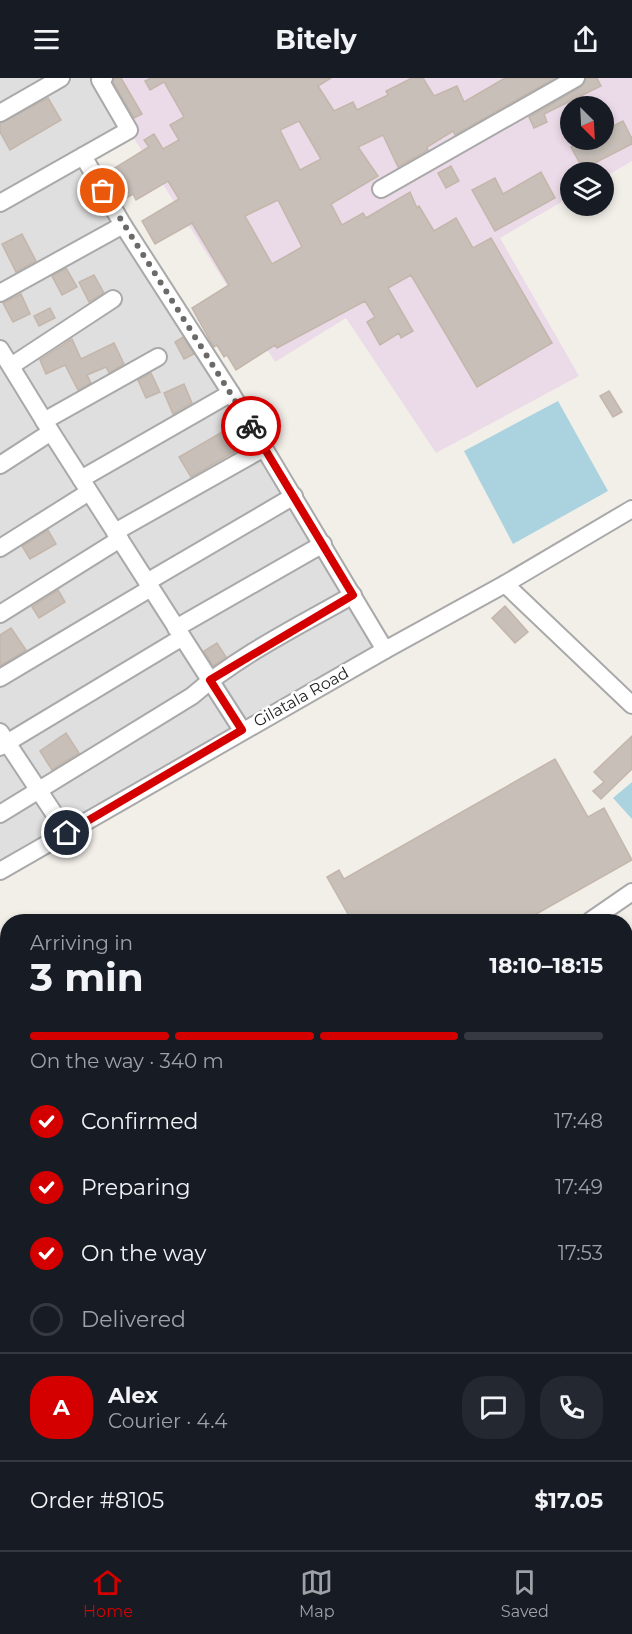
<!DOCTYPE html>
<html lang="en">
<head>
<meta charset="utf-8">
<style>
	:root { --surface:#171b24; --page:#242831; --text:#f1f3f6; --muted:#9ea1a6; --line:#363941; --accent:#d40000 }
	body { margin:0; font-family:Montserrat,sans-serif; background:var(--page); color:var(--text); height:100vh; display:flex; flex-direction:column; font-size:22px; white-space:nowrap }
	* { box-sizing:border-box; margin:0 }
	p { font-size:20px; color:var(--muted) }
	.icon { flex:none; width:33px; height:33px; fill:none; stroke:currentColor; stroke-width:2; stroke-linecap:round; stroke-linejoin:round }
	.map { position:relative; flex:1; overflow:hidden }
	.details { position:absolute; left:0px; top:836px; width:633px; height:638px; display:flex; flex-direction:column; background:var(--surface); border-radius:24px 24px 0 0; box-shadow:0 3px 9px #0003 }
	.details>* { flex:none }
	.needle { width:39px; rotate:156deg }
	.buttons { position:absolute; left:560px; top:18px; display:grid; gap:12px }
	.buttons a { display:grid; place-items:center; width:54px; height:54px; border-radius:50%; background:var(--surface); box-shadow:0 3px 9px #0003; font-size:30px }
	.pin { position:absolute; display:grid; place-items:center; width:51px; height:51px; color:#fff; margin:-26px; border:3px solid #fff; border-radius:50%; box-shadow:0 2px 6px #0007 }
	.courier { position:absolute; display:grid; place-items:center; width:60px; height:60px; margin:-30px; border:4px solid #d40000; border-radius:50%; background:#fff; color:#222; box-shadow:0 2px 8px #0007 }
	.overview em { font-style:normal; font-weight:700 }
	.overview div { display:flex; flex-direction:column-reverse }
	.overview { display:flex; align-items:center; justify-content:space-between; height:102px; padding:0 30px }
	h1 { font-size:39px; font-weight:700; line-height:45px }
	.bar { display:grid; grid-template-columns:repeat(4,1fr); gap:9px 6px; align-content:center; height:72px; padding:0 30px }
	.bar i { height:8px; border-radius:4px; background:var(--line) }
	.bar .selected { background:var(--accent) }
	.bar p { grid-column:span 4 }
	.line { display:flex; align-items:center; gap:15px; padding:0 30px; border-top:2px solid var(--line) }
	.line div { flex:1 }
	.round { display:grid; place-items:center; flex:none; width:63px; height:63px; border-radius:24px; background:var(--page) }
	ol { padding:0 30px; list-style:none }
	li { display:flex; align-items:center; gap:18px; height:66px }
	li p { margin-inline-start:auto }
	li .icon { padding:6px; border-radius:50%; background:var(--accent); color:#fff; stroke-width:4 }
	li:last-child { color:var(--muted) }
	li i { width:33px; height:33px; border:3px solid var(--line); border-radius:50% }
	header { display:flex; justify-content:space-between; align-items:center; height:78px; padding:0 30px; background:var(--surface); font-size:27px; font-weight:700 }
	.tabs { display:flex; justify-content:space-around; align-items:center; height:84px; border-top:2px solid var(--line); background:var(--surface); font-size:16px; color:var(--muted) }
	.tabs a { display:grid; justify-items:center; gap:3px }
	.tabs .selected { color:var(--accent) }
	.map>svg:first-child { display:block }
	.residential { fill:#e0dfdf }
	.industrial { fill:#ebdbe8; fill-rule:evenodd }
	.water { fill:#aad3df }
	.building { fill:#c7bfb8; stroke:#c4b6ab; stroke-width:1.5; fill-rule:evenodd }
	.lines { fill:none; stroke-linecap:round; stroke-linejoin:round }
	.minor-casing { stroke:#a9a9a9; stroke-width:20 }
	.minor { stroke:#fff; stroke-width:16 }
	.done { stroke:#6b6a68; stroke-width:6; stroke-dasharray:0 10.8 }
	.route { stroke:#d40000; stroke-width:8 }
	.labels { text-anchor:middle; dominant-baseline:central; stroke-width:5; stroke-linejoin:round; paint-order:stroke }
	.street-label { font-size:16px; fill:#222; stroke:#fff }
</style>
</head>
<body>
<header><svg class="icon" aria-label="menu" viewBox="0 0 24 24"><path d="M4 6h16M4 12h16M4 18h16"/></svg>Bitely<svg class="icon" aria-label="share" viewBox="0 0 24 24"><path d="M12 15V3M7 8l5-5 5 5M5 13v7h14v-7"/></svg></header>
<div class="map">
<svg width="632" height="1472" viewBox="0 0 632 1472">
	<rect width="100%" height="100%" fill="#f2efe9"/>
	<polygon class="residential" points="0,0 96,0 129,52 83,78 385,572 0,793"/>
	<path class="industrial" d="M 96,0 L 632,0 L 632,83 L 603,100 L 603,94 L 570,94 L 570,119 L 500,160 L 579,298 L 436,375 L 346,240 L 275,284 ZM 570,28 L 603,28 L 603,62 L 570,62 Z"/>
	<g class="water">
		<polygon points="558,323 608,413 513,466 464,373"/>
		<polygon points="632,704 632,741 613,720"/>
		<polygon points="0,1033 7,1042 7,1051 0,1060"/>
		<polygon points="245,1466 277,1466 282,1472 245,1472 242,1468"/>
	</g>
	<g class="building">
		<polygon points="114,0 121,0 142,36 134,40 113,4"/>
		<path d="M 151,0 L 331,0 L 318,8 L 334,33 L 353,24 L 357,32 L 388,17 L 386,13 L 412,0 L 423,0 L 434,18 L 457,8 L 464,24 L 505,0 L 555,0 L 455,57 L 453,53 L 427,69 L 428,72 L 398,89 L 383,57 L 358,69 L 378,98 L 331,126 L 342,147 L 363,135 L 366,140 L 410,114 L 417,130 L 419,128 L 434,153 L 456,140 L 473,170 L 491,160 L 552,265 L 477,309 L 411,197 L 388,210 L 413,253 L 401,260 L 399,255 L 380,267 L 367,244 L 375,239 L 365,223 L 277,270 L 275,267 L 236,292 L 227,277 L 224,279 L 217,267 L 214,269 L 212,266 L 192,230 L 229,207 L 192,145 L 155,166 L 142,143 L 179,121 L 168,103 L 136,122 L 133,116 L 121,123 L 105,96 L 149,69 L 144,62 L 154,56 L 163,71 L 179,62 L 170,47 L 184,39 L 164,4 L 150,12 L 145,3 ZM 299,43 L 321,81 L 300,92 L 280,52 ZM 278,122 L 302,169 L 272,186 L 245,138 Z"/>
		<polygon points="586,0 597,0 601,8 544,36 547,44 534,50 529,39 581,9"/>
		<polygon points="48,20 61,42 10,72 0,54 0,45"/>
		<polygon points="623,43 632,61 632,66 583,91 571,69 585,62 603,62 603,53"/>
		<polygon points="451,88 459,103 446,110 438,95"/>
		<polygon points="541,94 555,120 495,153 472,112 495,100 503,116"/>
		<polygon points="22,156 36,183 16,194 2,166"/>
		<polygon points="66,190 77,209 62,217 52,198"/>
		<polygon points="94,197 104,215 89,224 79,204"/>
		<polygon points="21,216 30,236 13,244 3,225"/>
		<polygon points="50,230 55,240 39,248 34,238"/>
		<polygon points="183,259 194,276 184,281 175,264"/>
		<polygon points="72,261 81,281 114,265 124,286 109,295 106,289 87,297 91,305 78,312 65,287 46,296 40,282"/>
		<polygon points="151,295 160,314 146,320 138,302"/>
		<polygon points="184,306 192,325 173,336 164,315"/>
		<polygon points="609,313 622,334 613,339 600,318"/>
		<polygon points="229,350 241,370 191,399 179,379"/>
		<polygon points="48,452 56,466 30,481 22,468"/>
		<polygon points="58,512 65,524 39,540 32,529"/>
		<polygon points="505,528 528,554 515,565 492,540"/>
		<polygon points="11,550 26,572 0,588 0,557"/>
		<polygon points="217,565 226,579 213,588 204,573"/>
		<polygon points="66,655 79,675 52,692 40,673"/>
		<polygon points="632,658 632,691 601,721 593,713 604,704 594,694"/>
		<polygon points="555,681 588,739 604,730 632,782 524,843 352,843 327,799 339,792 344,801"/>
	</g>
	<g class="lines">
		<g class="minor-casing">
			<g id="minor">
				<polyline points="0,35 61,0"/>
				<polyline points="381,111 576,0"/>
				<polyline points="0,125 83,78"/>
				<polyline points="0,215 123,147"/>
				<polyline points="0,271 51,354 242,652"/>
				<polyline points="11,288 113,221"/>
				<polyline points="231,315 385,572 505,506 632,431"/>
				<polyline points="44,343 158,279"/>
				<polyline points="0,387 51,354"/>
				<polyline points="81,401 231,315 123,147 83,78 129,52 100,2 104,0"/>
				<polyline points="115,454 264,370"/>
				<polyline points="0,470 89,414"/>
				<polyline points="147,504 294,418"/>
				<polyline points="505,506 632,627"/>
				<polyline points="0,536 120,461"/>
				<polyline points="176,550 323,466"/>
				<polyline points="0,600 151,510"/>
				<polyline points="0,654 67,755"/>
				<polyline points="0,669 181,560"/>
				<path d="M 0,736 L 192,618 C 239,577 299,548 353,517"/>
				<polyline points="0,793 385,572"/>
				<polyline points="590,843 632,814"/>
				<polyline points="0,956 8,964"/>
				<polyline points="626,970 632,964"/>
			</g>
		</g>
		<use href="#minor" class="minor"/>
	</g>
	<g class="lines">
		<polyline class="done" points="103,113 251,348"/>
		<polyline class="route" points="67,755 242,652 210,602 353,517 251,348"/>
	</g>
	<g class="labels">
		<g class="street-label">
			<text transform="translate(301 619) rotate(-29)">Gilatala Road</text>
		</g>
	</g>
</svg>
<div class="buttons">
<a><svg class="needle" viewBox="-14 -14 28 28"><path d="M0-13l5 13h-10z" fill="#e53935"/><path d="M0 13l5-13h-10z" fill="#9ea1a6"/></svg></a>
<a><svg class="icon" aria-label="layers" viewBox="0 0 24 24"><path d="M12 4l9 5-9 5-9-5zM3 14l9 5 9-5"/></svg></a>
</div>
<div class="pin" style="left:103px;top:113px;background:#ea580c"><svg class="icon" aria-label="bag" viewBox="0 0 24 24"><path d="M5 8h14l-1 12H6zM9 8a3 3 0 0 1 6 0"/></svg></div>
<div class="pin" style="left:67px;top:755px;background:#1f2937"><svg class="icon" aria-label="home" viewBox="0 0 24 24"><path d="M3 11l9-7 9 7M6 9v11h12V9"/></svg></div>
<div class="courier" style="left:251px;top:348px"><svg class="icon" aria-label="bike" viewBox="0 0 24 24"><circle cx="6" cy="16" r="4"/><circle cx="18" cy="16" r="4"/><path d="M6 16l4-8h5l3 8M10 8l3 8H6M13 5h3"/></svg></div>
<section class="details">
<div class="overview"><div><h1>3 min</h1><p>Arriving in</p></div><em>18:10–18:15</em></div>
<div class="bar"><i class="selected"></i><i class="selected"></i><i class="selected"></i><i></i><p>On the way · 340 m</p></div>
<ol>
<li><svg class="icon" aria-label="check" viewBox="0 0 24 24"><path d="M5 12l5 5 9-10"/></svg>Confirmed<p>17:48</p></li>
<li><svg class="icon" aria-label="check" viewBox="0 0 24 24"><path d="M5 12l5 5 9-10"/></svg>Preparing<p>17:49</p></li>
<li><svg class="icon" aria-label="check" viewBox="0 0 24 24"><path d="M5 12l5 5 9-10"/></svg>On the way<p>17:53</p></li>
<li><i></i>Delivered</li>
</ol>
<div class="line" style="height:108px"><b class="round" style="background:var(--accent);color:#fff">A</b><div><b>Alex</b><p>Courier · 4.4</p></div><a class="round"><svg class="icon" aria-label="chat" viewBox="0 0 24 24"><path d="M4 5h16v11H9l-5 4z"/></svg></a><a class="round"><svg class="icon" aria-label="phone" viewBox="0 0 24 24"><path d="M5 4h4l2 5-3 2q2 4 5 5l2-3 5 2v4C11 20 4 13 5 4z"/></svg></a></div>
<div class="line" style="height:78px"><div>Order #8105</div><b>$17.05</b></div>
</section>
</div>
<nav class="tabs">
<a class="selected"><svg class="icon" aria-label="home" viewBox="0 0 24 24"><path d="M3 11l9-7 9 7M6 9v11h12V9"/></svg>Home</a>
<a><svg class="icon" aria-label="map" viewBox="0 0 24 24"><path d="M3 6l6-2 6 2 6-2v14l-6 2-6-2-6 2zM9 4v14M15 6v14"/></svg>Map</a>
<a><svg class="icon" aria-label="saved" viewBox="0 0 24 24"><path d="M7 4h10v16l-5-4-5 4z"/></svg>Saved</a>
</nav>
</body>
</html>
